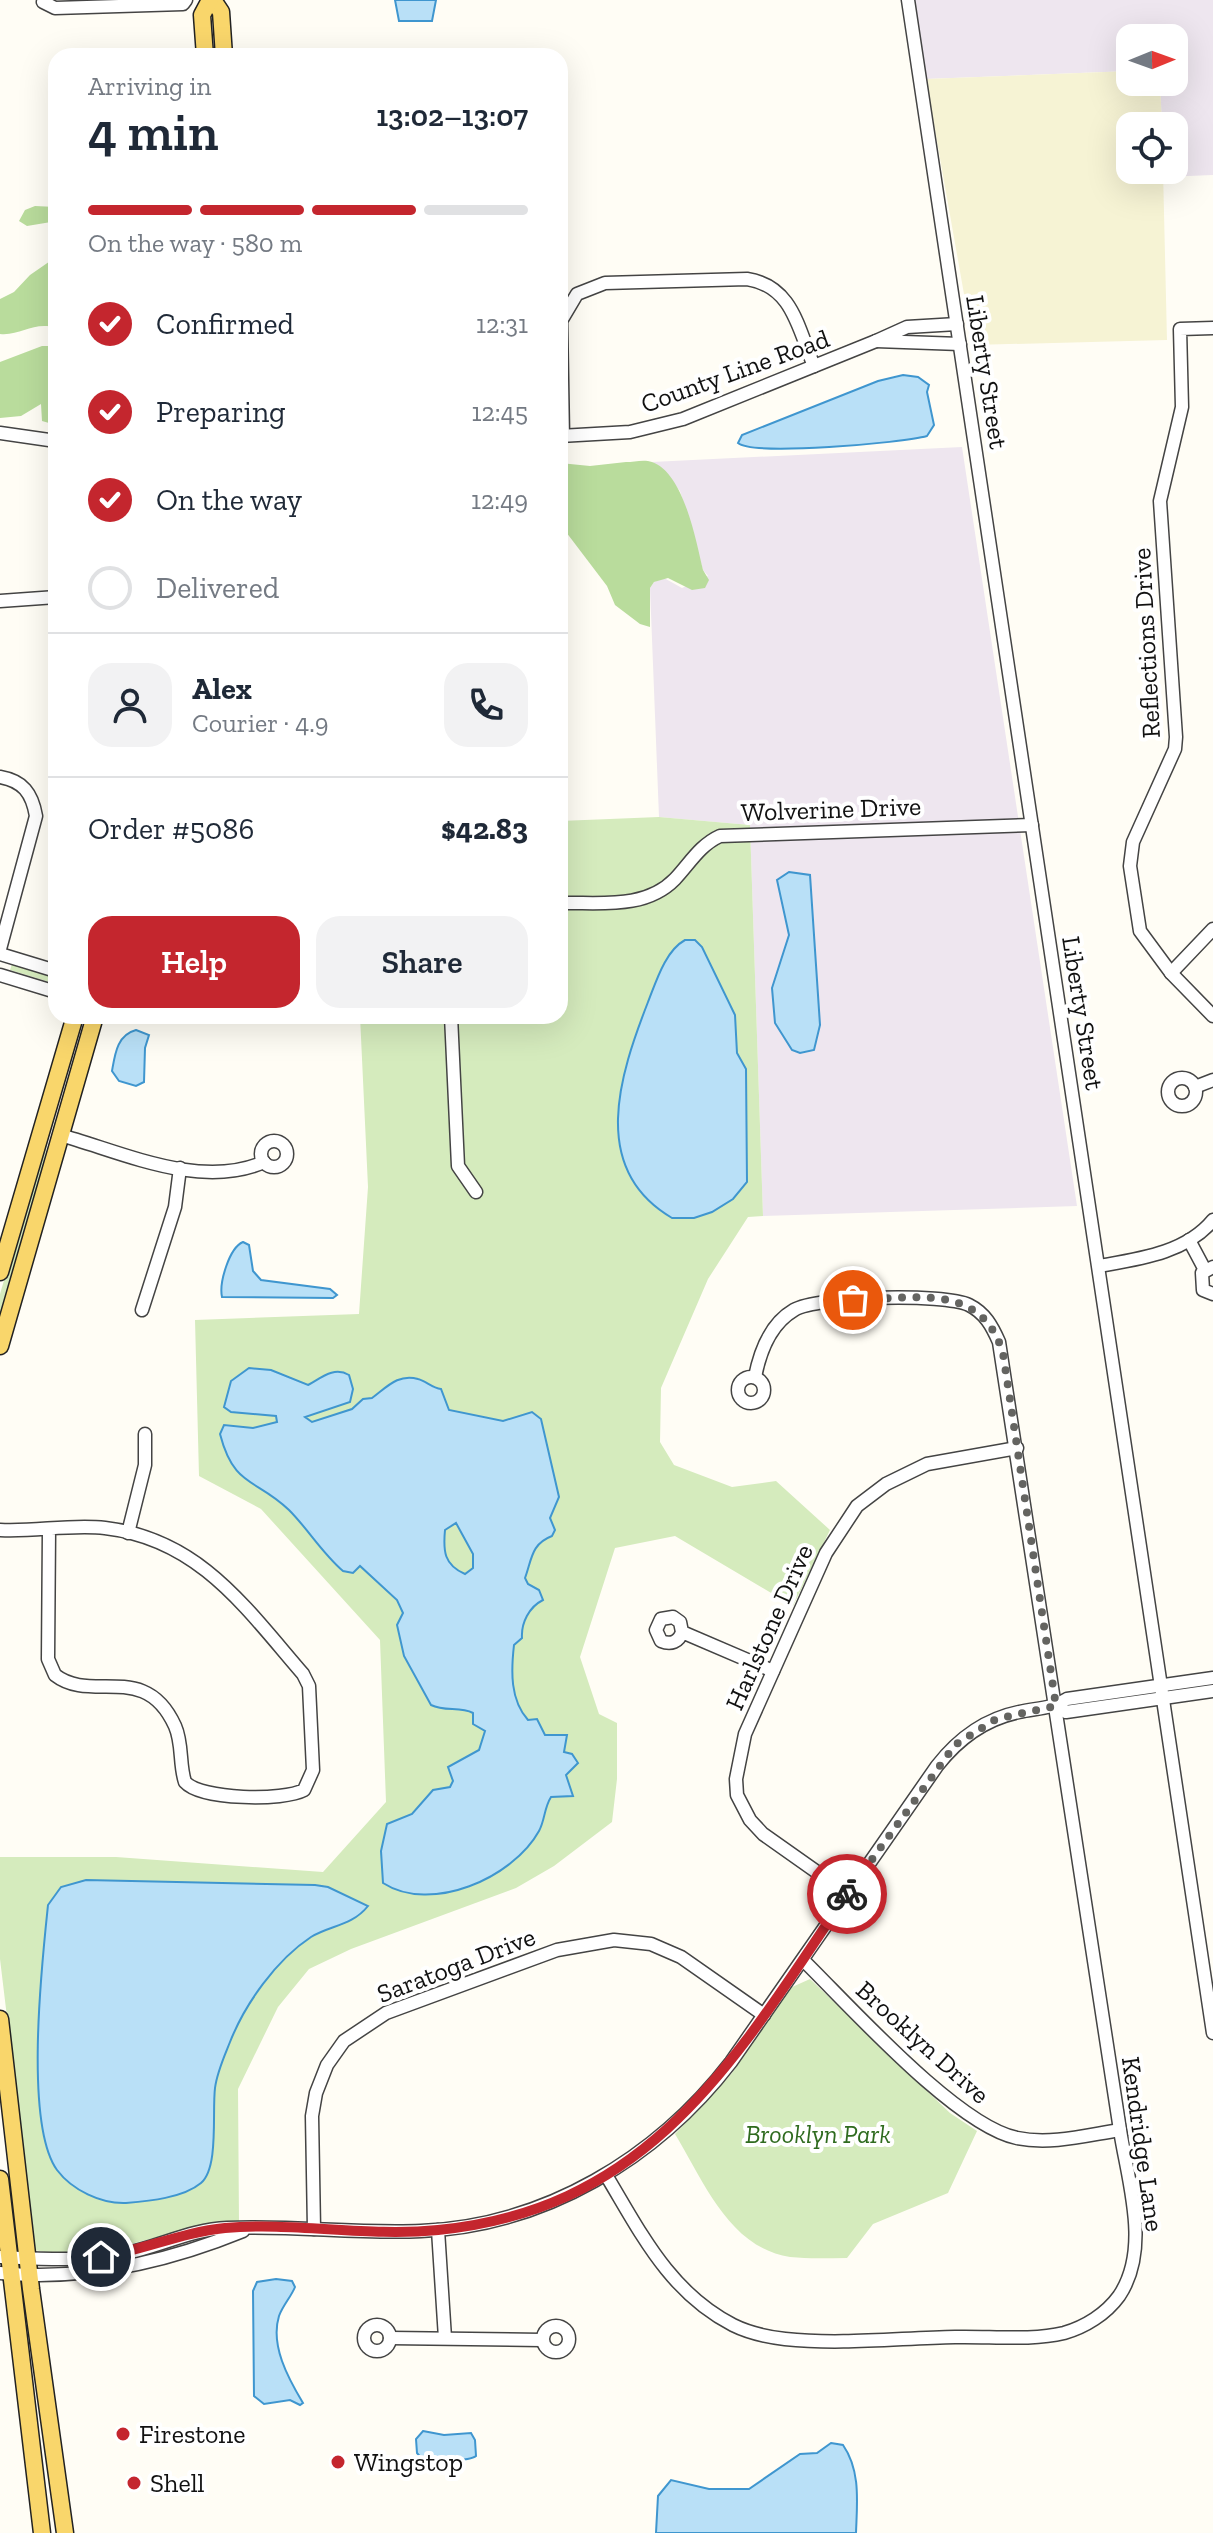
<!DOCTYPE html>
<html lang="en">
<head>
<meta charset="utf-8">
<style>
	:root { --surface:#fff; --page:#f2f2f3; --text:#1f2937; --muted:#747a83; --line:#e0e1e3; --accent:#c4262e }
	body { margin:0; font-family:"Zilla Slab",serif; background:var(--page); color:var(--text); height:100vh; display:flex; flex-direction:column; font-size:30px; white-space:nowrap }
	* { box-sizing:border-box; margin:0 }
	p { font-size:26px; color:var(--muted) }
	.icon { flex:none; width:44px; height:44px; fill:none; stroke:currentColor; stroke-width:2; stroke-linecap:round; stroke-linejoin:round }
	.map { position:relative; flex:1; overflow:hidden }
	.panel { position:absolute; left:48px; top:48px; width:520px; height:976px; display:flex; flex-direction:column; background:var(--surface); border-radius:24px; box-shadow:0 8px 32px #0002 }
	.panel>* { flex:none }
	.needle { width:52px; rotate:89deg }
	.tools { position:absolute; left:1116px; top:24px; display:grid; gap:16px }
	.tools a { display:grid; place-items:center; width:72px; height:72px; border-radius:16px; background:var(--surface); box-shadow:0 8px 32px #0002; font-size:40px }
	.pin { position:absolute; display:grid; place-items:center; width:68px; height:68px; color:#fff; margin:-34px; border:4px solid #fff; border-radius:50%; box-shadow:0 2px 8px #0007 }
	.courier { position:absolute; display:grid; place-items:center; width:80px; height:80px; margin:-40px; border:6px solid #c4262e; border-radius:50%; background:#fff; color:#222; box-shadow:0 2px 10px #0007 }
	.headline em { font-style:normal; font-weight:600 }
	.headline div { display:flex; flex-direction:column-reverse }
	.headline { display:flex; align-items:center; justify-content:space-between; height:136px; padding:0 40px }
	h1 { font-size:52px; font-weight:600; line-height:60px }
	.bar { display:grid; grid-template-columns:repeat(4,1fr); gap:12px 8px; align-content:center; height:96px; padding:0 40px }
	.bar i { height:10px; border-radius:6px; background:var(--line) }
	.bar .selected { background:var(--accent) }
	.bar p { grid-column:span 4 }
	.line { display:flex; align-items:center; gap:20px; padding:0 40px; border-top:2px solid var(--line) }
	.line div { flex:1 }
	.round { display:grid; place-items:center; flex:none; width:84px; height:84px; border-radius:24px; background:var(--page) }
	ol { padding:0 40px; list-style:none }
	li { display:flex; align-items:center; gap:24px; height:88px }
	li p { margin-inline-start:auto }
	li .icon { padding:8px; border-radius:50%; background:var(--accent); color:#fff; stroke-width:4 }
	li:last-child { color:var(--muted) }
	li i { width:44px; height:44px; border:4px solid var(--line); border-radius:50% }
	.primary-button { display:flex; gap:16px; margin-top:auto; padding:16px 40px }
	.primary-button a { flex:1; height:92px; border-radius:24px; background:var(--accent); color:#fff; font-size:32px; font-weight:600; line-height:92px; text-align:center }
	.primary-button a+a { background:var(--page); color:var(--text) }
	.map>svg:first-child { display:block }
	.industrial { fill:#eee6ef }
	.farmland { fill:#f6f3d4 }
	.green { fill:#d5ebbd }
	.forest { fill:#b9dc9c }
	.water { fill:#b9e0f7; stroke:#3f96cf; stroke-width:2; fill-rule:evenodd }
	.lines { fill:none; stroke-linecap:round; stroke-linejoin:round }
	.minor-casing { stroke:#444; stroke-width:15 }
	.major-casing { stroke:#222; stroke-width:19 }
	.minor { stroke:#fff; stroke-width:12 }
	.major { stroke:#f9d66b; stroke-width:16 }
	.done { stroke:#646461; stroke-width:8; stroke-dasharray:0 14.4 }
	.route { stroke:#c4262e; stroke-width:10 }
	.poi-dot { fill:#c4262e; stroke:#fff; stroke-width:3 }
	.labels { text-anchor:middle; dominant-baseline:central; stroke-width:8; stroke-linejoin:round; paint-order:stroke }
	.street-label { font-size:26px; fill:#111; stroke:#fff }
	.park-label { font-size:26px; font-style:italic; fill:#2f6b1f; stroke:#fff }
	.poi-label { font-size:26px; fill:#111; stroke:#fff; text-anchor:start }
</style>
</head>
<body>
<div class="map">
<svg width="1213" height="2533" viewBox="0 0 1213 2533">
	<rect width="100%" height="100%" fill="#fffdf5"/>
	<g class="industrial">
		<polygon points="914,0 1213,0 1213,175 1163,177 1163,170 1174,170 1174,126 1162,126 1160,82 1174,82 1174,38 1130,38 1130,71 926,79"/>
		<polygon points="962,447 1077,1206 763,1216 750,825 659,817 650,588 654,582 664,578 682,588 708,576 703,570 680,491 661,467 652,462"/>
	</g>
	<polygon class="farmland" points="1130,71 1130,82 1160,82 1162,126 1130,126 1130,170 1163,170 1167,340 973,345 926,79"/>
	<g class="green">
		<path d="M 659,817 L 750,825 L 763,1216 L 748,1217 L 708,1279 L 661,1388 L 660,1442 L 674,1465 L 732,1487 L 776,1481 L 830,1530 L 793,1606 L 675,1536 L 615,1548 L 580,1657 L 599,1714 L 617,1723 L 617,1779 L 612,1822 L 554,1866 L 516,1888 L 351,1949 L 309,1969 L 278,2007 L 238,2089 L 239,2223 C 217,2227 193,2229 171,2234 C 125,2244 82,2262 35,2250 L 0,1959 L 0,1857 L 116,1857 L 323,1872 L 386,1802 L 380,1640 L 261,1509 L 199,1476 L 195,1320 L 359,1314 L 368,1187 L 360,1016 L 560,1016 L 560,821 Z"/>
		<polygon points="12,964 56,978 56,984 10,970"/>
		<polygon points="55,1107 38,1189 0,1321 0,1294"/>
		<path d="M 810,1979 L 950,2113 L 977,2131 L 948,2193 L 873,2224 L 847,2258 C 828,2258 809,2259 790,2257 C 729,2248 703,2180 675,2134 L 732,2073 L 790,1988 Z"/>
	</g>
	<g class="forest">
		<polygon points="35,206 56,207 56,225 51,222 27,226 19,221 25,210"/>
		<path d="M 56,257 L 56,328 C 34,321 21,336 0,334 L 0,299 L 14,292 L 30,275 Z"/>
		<polygon points="42,346 56,346 56,395 51,399 56,425 42,421 41,404 21,416 0,418 0,362"/>
		<path d="M 626,462 C 634,462 644,459 652,462 C 684,473 696,541 703,570 L 709,580 L 705,588 L 692,590 L 668,578 L 654,582 L 650,588 L 650,627 L 640,624 L 615,605 L 607,586 L 566,532 L 560,516 L 560,463 L 590,466 Z"/>
	</g>
	<g class="water">
		<polygon points="395,0 436,0 432,21 399,21"/>
		<path d="M 903,375 L 918,377 L 929,385 L 927,392 L 934,425 L 927,436 C 903,443 753,456 738,443 L 742,435 L 878,381 Z"/>
		<polygon points="789,872 810,875 820,1025 814,1050 800,1053 792,1050 775,1023 772,988 789,935 777,880"/>
		<path d="M 685,940 L 695,940 L 702,947 L 735,1015 L 737,1053 L 746,1069 L 747,1182 L 733,1199 L 712,1212 L 694,1218 L 672,1218 C 588,1169 620,1074 648,1002 C 656,982 665,951 685,940 Z"/>
		<path d="M 136,1030 L 149,1035 L 145,1048 L 144,1082 L 136,1086 L 119,1081 L 112,1071 C 115,1054 117,1035 136,1030 Z"/>
		<path d="M 243,1242 L 249,1245 L 253,1271 L 261,1280 L 330,1289 L 337,1295 L 333,1298 L 222,1297 C 219,1283 229,1248 243,1242 Z"/>
		<path d="M 249,1368 L 271,1370 L 308,1385 C 321,1378 334,1366 349,1375 L 353,1389 L 350,1402 L 305,1417 L 312,1422 L 352,1409 L 363,1399 L 372,1398 C 386,1388 398,1373 418,1379 C 426,1381 432,1388 441,1389 L 449,1410 L 503,1421 L 532,1412 L 541,1419 L 559,1497 L 550,1518 L 555,1530 L 552,1536 C 531,1544 532,1559 525,1578 L 528,1584 L 539,1590 L 543,1600 C 529,1607 521,1623 522,1638 L 514,1645 C 511,1671 510,1700 528,1720 L 537,1719 L 545,1735 L 567,1735 L 564,1752 L 572,1754 L 578,1763 L 566,1775 L 573,1796 L 551,1797 C 544,1808 545,1820 539,1831 C 513,1878 431,1914 383,1883 L 381,1851 L 387,1824 L 412,1814 L 433,1790 L 450,1787 L 453,1781 L 448,1767 L 479,1750 L 485,1731 L 473,1724 L 473,1713 C 460,1706 445,1712 431,1705 L 404,1656 L 397,1625 L 403,1613 L 397,1600 L 360,1566 L 353,1573 L 343,1571 C 322,1553 308,1529 289,1510 C 256,1478 234,1488 220,1434 L 224,1425 L 253,1428 L 277,1422 L 276,1416 L 231,1412 L 224,1407 L 231,1381 ZM 456,1523 L 473,1554 L 473,1568 L 465,1574 C 444,1565 443,1551 445,1530 Z"/>
		<path d="M 86,1880 L 315,1885 L 328,1887 L 368,1906 C 352,1926 331,1925 311,1937 C 276,1960 245,2004 230,2042 C 224,2057 217,2072 215,2088 C 212,2112 219,2168 201,2183 C 183,2198 149,2201 126,2203 C 101,2204 72,2190 57,2170 C 24,2124 42,1962 48,1905 L 61,1887 Z"/>
		<path d="M 276,2279 L 292,2281 L 295,2287 C 291,2297 283,2305 279,2316 C 270,2345 288,2378 303,2403 L 300,2405 L 290,2400 L 264,2404 L 254,2396 L 253,2291 L 257,2282 Z"/>
		<path d="M 423,2431 L 444,2435 L 471,2433 L 475,2440 L 476,2456 C 469,2462 434,2460 422,2459 L 417,2453 L 416,2439 Z"/>
		<path d="M 831,2443 L 843,2445 C 861,2471 857,2503 856,2533 L 656,2533 L 658,2496 L 671,2480 L 709,2489 L 749,2489 L 800,2454 L 817,2453 Z"/>
	</g>
	<g class="lines">
		<g class="minor-casing">
			<g id="minor">
				<polyline points="908,0 1213,2033"/>
				<polyline points="43,2 55,8 183,4 186,0"/>
				<polyline points="957,324 907,327 876,341 960,344"/>
				<polyline points="1213,328 1180,329 1182,407 1160,501 1176,737 1175,749 1133,842 1130,866 1140,931 1171,973 1213,1016"/>
				<polyline points="0,433 56,441"/>
				<polyline points="560,436 630,432 683,419 876,341"/>
				<path d="M 563,436 L 561,321 L 577,294 L 605,283 L 747,279 C 793,286 798,329 814,366"/>
				<polyline points="0,601 56,597"/>
				<path d="M 0,777 C 23,781 32,793 36,816 L 0,949"/>
				<path d="M 560,903 C 599,902 645,910 675,879 C 690,863 700,845 720,836 L 1032,825"/>
				<polyline points="0,954 56,971"/>
				<polyline points="1171,973 1213,929"/>
				<polyline points="0,975 56,992"/>
				<polyline points="451,1016 458,1166 476,1192"/>
				<circle cx="1182" cy="1092" r="14"/>
				<polyline points="1195,1087 1213,1080"/>
				<path d="M 60,1135 C 122,1152 200,1190 264,1162"/>
				<circle cx="274" cy="1154" r="13"/>
				<polyline points="1189,1240 1205,1270"/>
				<path d="M 1099,1266 C 1139,1259 1186,1253 1213,1220"/>
				<polyline points="1213,1267 1202,1273 1203,1290 1213,1294"/>
				<polyline points="142,1310 175,1207 180,1168"/>
				<circle cx="751" cy="1390" r="13"/>
				<path d="M 0,1530 C 35,1532 70,1524 105,1528 C 199,1539 245,1607 303,1674 L 309,1686 L 313,1770 L 304,1790 C 284,1801 201,1800 185,1782 C 179,1764 183,1744 175,1726 C 145,1660 92,1704 55,1675 L 48,1659 L 49,1530"/>
				<polyline points="128,1533 145,1465 145,1434"/>
				<path d="M 682,1632 C 679,1642 671,1645 661,1641 L 656,1630 L 661,1619 L 673,1617 L 680,1622 L 682,1632 L 773,1671"/>
				<polyline points="1056,1706 1066,1712 1213,1691"/>
				<polyline points="848,1894 763,1834 750,1820 737,1795 736,1779 745,1734 826,1553 857,1506 886,1484 927,1464 1017,1448"/>
				<path d="M 803,1960 C 850,2006 957,2126 1017,2138 C 1051,2145 1087,2135 1120,2130"/>
				<path d="M 606,2175 C 641,2233 669,2292 733,2325 C 749,2333 768,2337 785,2339 C 840,2345 900,2338 955,2337 C 990,2336 1031,2341 1064,2333 C 1085,2327 1106,2314 1119,2296 C 1151,2249 1128,2182 1120,2130 L 999,1342 C 992,1326 985,1313 969,1305 C 944,1293 817,1296 794,1310 C 770,1324 760,1351 755,1377"/>
				<polyline points="314,2229 312,2116 316,2093 327,2065 344,2041 386,2013 557,1950 614,1940 651,1944 681,1957 764,2015"/>
				<polyline points="438,2230 445,2338"/>
				<path d="M 0,2257 C 43,2259 85,2262 127,2253 C 160,2246 193,2229 227,2228 C 291,2225 357,2234 421,2231 C 545,2226 657,2158 731,2062 L 937,1766 C 958,1739 985,1719 1019,1712 C 1036,1708 1052,1709 1067,1699 L 1213,1678"/>
				<path d="M 0,2273 C 82,2281 167,2262 243,2231"/>
				<circle cx="377" cy="2338" r="13"/>
				<circle cx="556" cy="2339" r="13"/>
				<polyline points="390,2338 542,2340"/>
			</g>
		</g>
		<g class="major-casing">
			<g id="major">
				<polyline points="213,0 221,12 224,56"/>
				<polyline points="205,56 202,15 210,0"/>
				<polyline points="0,1272 75,1016"/>
				<polyline points="0,1346 95,1016"/>
				<polyline points="0,2019 31,2289 65,2533"/>
				<polyline points="0,2179 42,2533"/>
			</g>
		</g>
		<use href="#minor" class="minor"/>
		<use href="#major" class="major"/>
	</g>
	<g class="lines">
		<path class="done" d="M 847,1894 L 955,1745 L 996,1719 L 1056,1706 L 1003,1353 C 981,1281 913,1299 853,1300"/>
		<path class="route" d="M 101,2257 C 143,2250 183,2232 225,2228 C 295,2222 367,2237 438,2230 C 653,2209 738,2055 847,1894"/>
	</g>
	<g class="poi-dot">
		<circle cx="123" cy="2434" r="8"/>
		<circle cx="338" cy="2462" r="8"/>
		<circle cx="134" cy="2483" r="8"/>
	</g>
	<g class="labels">
		<g class="street-label">
			<text transform="translate(735 371) rotate(-20)">County Line Road</text>
			<text transform="translate(987 372) rotate(81)">Liberty Street</text>
			<text transform="translate(1146 643) rotate(-93)">Reflections Drive</text>
			<text transform="translate(831 809) rotate(-2)">Wolverine Drive</text>
			<text transform="translate(1083 1013) rotate(81)">Liberty Street</text>
			<text transform="translate(769 1627) rotate(-66)">Harlstone Drive</text>
			<text transform="translate(456 1965) rotate(-21)">Saratoga Drive</text>
			<text transform="translate(923 2042) rotate(42)">Brooklyn Drive</text>
			<text transform="translate(1143 2144) rotate(82)">Kendridge Lane</text>
		</g>
		<g class="park-label">
			<text x="818" y="2134">Brooklyn Park</text>
		</g>
		<g class="poi-label">
			<text x="139" y="2434">Firestone</text>
			<text x="354" y="2462">Wingstop</text>
			<text x="150" y="2483">Shell</text>
		</g>
	</g>
</svg>
<div class="tools">
<a><svg class="needle" viewBox="-14 -14 28 28"><path d="M0-13l5 13h-10z" fill="#e53935"/><path d="M0 13l5-13h-10z" fill="#747a83"/></svg></a>
<a><svg class="icon" aria-label="locate" viewBox="0 0 24 24"><circle cx="12" cy="12" r="6"/><path d="M12 2v4M12 18v4M2 12h4M18 12h4"/></svg></a>
</div>
<div class="pin" style="left:853px;top:1300px;background:#ea580c"><svg class="icon" aria-label="bag" viewBox="0 0 24 24"><path d="M5 8h14l-1 12H6zM9 8a3 3 0 0 1 6 0"/></svg></div>
<div class="pin" style="left:101px;top:2257px;background:#1f2937"><svg class="icon" aria-label="home" viewBox="0 0 24 24"><path d="M3 11l9-7 9 7M6 9v11h12V9"/></svg></div>
<div class="courier" style="left:847px;top:1894px"><svg class="icon" aria-label="bike" viewBox="0 0 24 24"><circle cx="6" cy="16" r="4"/><circle cx="18" cy="16" r="4"/><path d="M6 16l4-8h5l3 8M10 8l3 8H6M13 5h3"/></svg></div>
<section class="panel">
<div class="headline"><div><h1>4 min</h1><p>Arriving in</p></div><em>13:02–13:07</em></div>
<div class="bar"><i class="selected"></i><i class="selected"></i><i class="selected"></i><i></i><p>On the way · 580 m</p></div>
<ol>
<li><svg class="icon" aria-label="check" viewBox="0 0 24 24"><path d="M5 12l5 5 9-10"/></svg>Confirmed<p>12:31</p></li>
<li><svg class="icon" aria-label="check" viewBox="0 0 24 24"><path d="M5 12l5 5 9-10"/></svg>Preparing<p>12:45</p></li>
<li><svg class="icon" aria-label="check" viewBox="0 0 24 24"><path d="M5 12l5 5 9-10"/></svg>On the way<p>12:49</p></li>
<li><i></i>Delivered</li>
</ol>
<div class="line" style="height:144px"><a class="round"><svg class="icon" aria-label="person" viewBox="0 0 24 24"><circle cx="12" cy="8" r="4"/><path d="M4 21q1-7 8-7t8 7"/></svg></a><div><b>Alex</b><p>Courier · 4.9</p></div><a class="round"><svg class="icon" aria-label="phone" viewBox="0 0 24 24"><path d="M5 4h4l2 5-3 2q2 4 5 5l2-3 5 2v4C11 20 4 13 5 4z"/></svg></a></div>
<div class="line" style="height:104px"><div>Order #5086</div><b>$42.83</b></div>
<div class="primary-button"><a>Help</a><a>Share</a></div>
</section>
</div>
</body>
</html>
